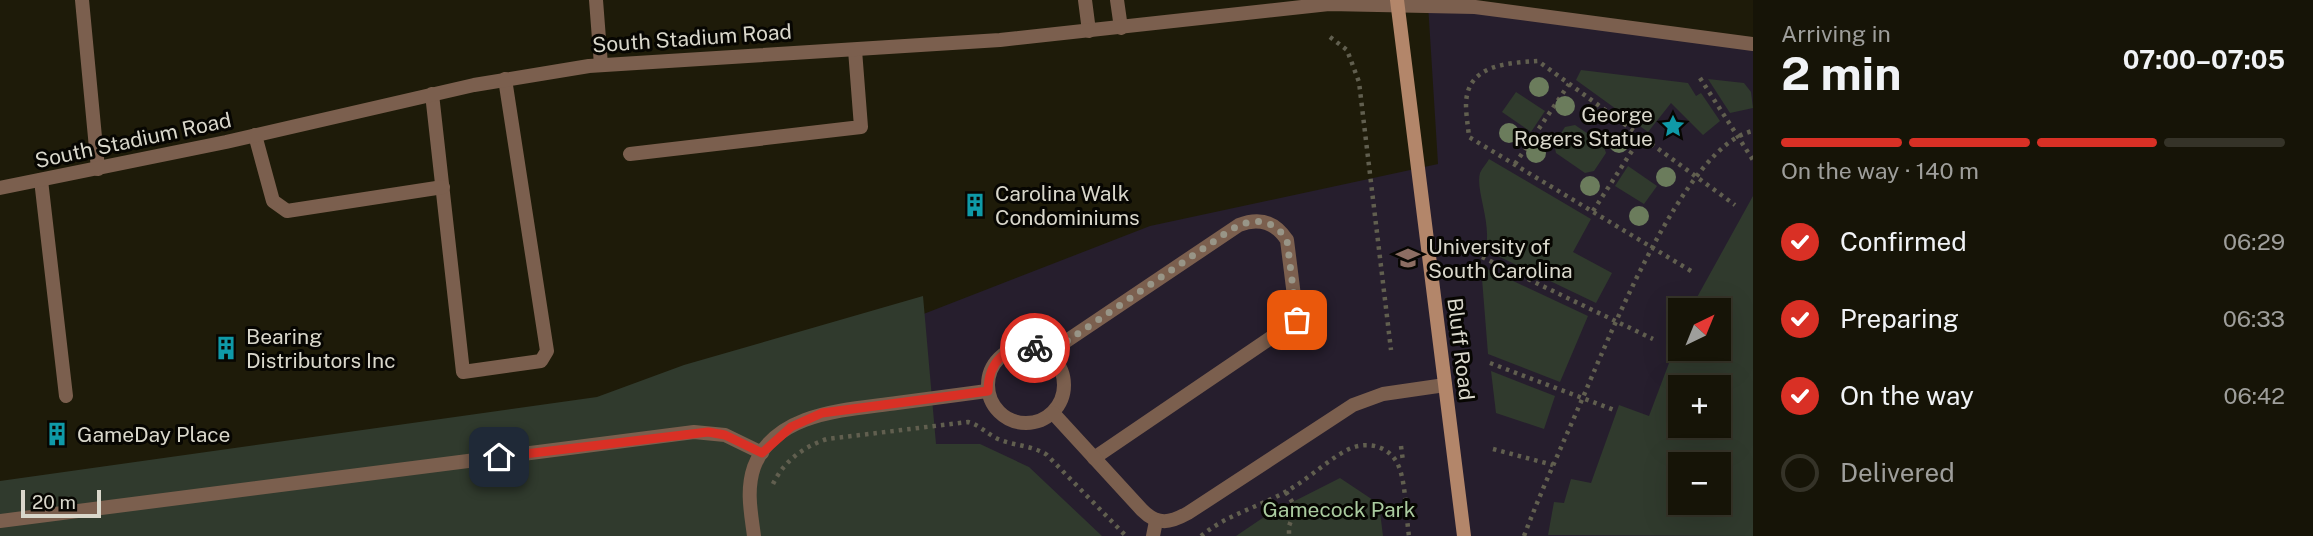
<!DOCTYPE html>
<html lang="en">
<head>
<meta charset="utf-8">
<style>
	:root { --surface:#161407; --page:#1f1d11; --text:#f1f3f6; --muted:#9e9e9b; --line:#353328; --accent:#d93025 }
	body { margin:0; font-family:"Public Sans",sans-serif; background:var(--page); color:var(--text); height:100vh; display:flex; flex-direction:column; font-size:26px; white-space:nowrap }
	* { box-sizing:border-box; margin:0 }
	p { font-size:23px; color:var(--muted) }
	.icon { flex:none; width:38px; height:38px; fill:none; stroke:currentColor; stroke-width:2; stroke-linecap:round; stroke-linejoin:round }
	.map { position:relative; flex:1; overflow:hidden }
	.drawer { display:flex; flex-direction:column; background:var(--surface); width:560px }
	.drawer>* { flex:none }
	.needle { width:46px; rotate:43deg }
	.buttons { position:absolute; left:1668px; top:298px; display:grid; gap:14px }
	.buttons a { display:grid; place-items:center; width:63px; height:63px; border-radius:0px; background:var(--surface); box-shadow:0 7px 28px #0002,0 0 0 2px var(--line); font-size:35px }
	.scale { position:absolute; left:21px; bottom:18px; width:80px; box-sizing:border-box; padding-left:7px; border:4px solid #d9d7cb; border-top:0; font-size:19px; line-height:24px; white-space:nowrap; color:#d9d7cb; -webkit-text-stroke:5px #070602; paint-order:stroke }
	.pin { position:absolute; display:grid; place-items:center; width:60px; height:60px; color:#fff; margin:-30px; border-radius:14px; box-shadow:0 4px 10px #0006 }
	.courier { position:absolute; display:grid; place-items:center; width:70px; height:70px; margin:-35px; border:5px solid #d93025; border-radius:50%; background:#fff; color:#222; box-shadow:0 2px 9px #0007 }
	.summary em { font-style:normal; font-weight:700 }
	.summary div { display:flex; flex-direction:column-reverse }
	.summary { display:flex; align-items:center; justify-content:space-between; height:119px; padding:0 28px }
	h1 { font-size:46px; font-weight:700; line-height:52px }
	.bar { display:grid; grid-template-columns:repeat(4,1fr); gap:10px 7px; align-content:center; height:84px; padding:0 28px }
	.bar i { height:9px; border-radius:5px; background:var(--line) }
	.bar .on { background:var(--accent) }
	.bar p { grid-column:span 4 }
	ol { padding:0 28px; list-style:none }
	li { display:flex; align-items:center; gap:21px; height:77px }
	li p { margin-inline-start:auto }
	li .icon { padding:7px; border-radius:50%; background:var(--accent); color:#fff; stroke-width:4 }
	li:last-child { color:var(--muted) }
	li i { width:38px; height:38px; border:4px solid var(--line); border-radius:50% }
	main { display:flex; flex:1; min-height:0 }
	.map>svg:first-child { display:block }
	.education { fill:#261e2d; fill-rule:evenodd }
	.green { fill:#303a2d; fill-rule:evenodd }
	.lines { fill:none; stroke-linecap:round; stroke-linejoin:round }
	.path { stroke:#615f4f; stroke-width:4.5; stroke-dasharray:3.5 5; stroke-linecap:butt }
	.lane { stroke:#7b5f4e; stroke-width:14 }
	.street { stroke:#7b5f4e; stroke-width:14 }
	.secondary { stroke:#b3866a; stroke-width:14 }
	.tree { fill:#6b7c5c }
	.done { stroke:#989587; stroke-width:7; stroke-dasharray:0 12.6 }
	.route { stroke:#d93025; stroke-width:9 }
	.labels { text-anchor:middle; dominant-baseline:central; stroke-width:6; stroke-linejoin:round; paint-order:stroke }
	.street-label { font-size:21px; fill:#d9d7cb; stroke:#070602 }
	.poi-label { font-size:21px; fill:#d9d7cb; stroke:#070602; text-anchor:start }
	.park-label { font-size:21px; fill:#aacb9f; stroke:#070602 }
</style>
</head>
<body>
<main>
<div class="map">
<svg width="1753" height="536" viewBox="0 0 1753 536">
	<rect width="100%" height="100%" fill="#1e1b09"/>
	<path class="education" d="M 1428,4 L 1753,41 L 1753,536 L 0,536 L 795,364 L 1150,226 L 1438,164 ZM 1680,310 L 1718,310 L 1718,348 L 1680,348 ZM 1680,387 L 1718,387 L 1718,425 L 1680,425 ZM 1680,464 L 1718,464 L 1718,502 L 1680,502 Z"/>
	<g class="green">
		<polygon points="1581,70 1688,83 1696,96 1701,93 1720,121 1703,135 1671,103 1648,132 1576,80"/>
		<polygon points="1708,79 1744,83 1751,92 1753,108 1730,113"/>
		<polygon points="1516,92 1545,111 1531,132 1502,112"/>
		<polygon points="1575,125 1603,144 1606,153 1594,171 1585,173 1556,153 1554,144 1565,127"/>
		<path d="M 1489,159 L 1591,219 L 1573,252 L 1612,273 L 1596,303 L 1485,250 C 1493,225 1475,190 1480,173 C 1482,168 1487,163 1489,159 Z"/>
		<polygon points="1628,166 1657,186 1644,204 1615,186"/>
		<path d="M 1753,196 L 1753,536 L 1548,535 L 1554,502 L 1564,503 L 1571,479 L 1591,483 L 1619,405 L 1649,416 L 1680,334 L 1680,348 L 1718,348 L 1718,310 L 1690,310 ZM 1680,387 L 1718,387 L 1718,425 L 1680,425 ZM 1680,464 L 1718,464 L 1718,502 L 1680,502 Z"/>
		<polygon points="1481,266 1588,316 1560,382 1488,354"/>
		<polygon points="923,296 936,444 980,444 1029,467 1102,536 0,536 0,481 597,397 684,365"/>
		<polygon points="1491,371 1555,396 1544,429 1496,413"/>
		<polygon points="1340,478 1379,504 1383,536 1236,536 1267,515"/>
	</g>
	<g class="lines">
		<g class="path">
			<polyline points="1330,37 1347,50 1359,82 1391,350"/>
			<polyline points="1700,78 1753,160"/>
			<polyline points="1515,164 1569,84"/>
			<polyline points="1593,211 1641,137"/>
			<polyline points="1482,257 1653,339"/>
			<path d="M 1691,271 L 1469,137 C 1468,126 1466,115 1466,104 C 1467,64 1508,63 1538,61 L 1735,205"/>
			<polyline points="1490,363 1614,410"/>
			<polyline points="1401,446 1403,461"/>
			<polyline points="1493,449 1553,465"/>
			<path d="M 773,484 C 784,461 803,447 827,439 L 968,422 C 980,425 987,434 998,439 C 1014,446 1032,445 1047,455 L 1126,536"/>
			<polyline points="1286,492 1296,508 1289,526 1289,536"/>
			<path d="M 1201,536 C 1227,514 1263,506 1292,488 C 1310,477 1326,462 1345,451 C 1364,440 1390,444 1399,467 C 1406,485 1406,516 1409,536"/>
			<path d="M 1524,536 C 1541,491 1561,448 1580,404 C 1607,343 1685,144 1753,131"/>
		</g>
		<g class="lane">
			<polyline points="596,0 601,65"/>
			<polyline points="1085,0 1089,31"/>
			<polyline points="1117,0 1121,28"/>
			<polyline points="432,94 463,372 541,361 547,351 505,79"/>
			<polyline points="255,135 273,201 287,211 443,187"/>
			<polyline points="630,154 861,127 855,50"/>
			<polyline points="41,180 66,396"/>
			<circle cx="1026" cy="385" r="38"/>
			<path d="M 1047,354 L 1239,225 C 1259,217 1275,222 1287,240 L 1297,320 L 1094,458"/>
			<path d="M 1053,413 L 1142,510 C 1158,526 1170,523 1188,513 L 1353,405 L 1383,394 L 1445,385"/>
			<polyline points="0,521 694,432 725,435 762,453"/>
			<path d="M 754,536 C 751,513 746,490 754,467 C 775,411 848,410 897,403 C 928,399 957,395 987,391"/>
			<polyline points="1153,536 1156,521"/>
		</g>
		<g class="street">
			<polyline points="82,0 98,169"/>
			<polyline points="0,188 226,142 474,85 589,66 1000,40 1329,4 1475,7 1753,44"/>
		</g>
		<polyline class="secondary" points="1397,0 1464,536"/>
	</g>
	<g class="tree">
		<circle cx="1539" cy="87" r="10"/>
		<circle cx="1565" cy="106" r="10"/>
		<circle cx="1509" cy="133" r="10"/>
		<circle cx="1619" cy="143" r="10"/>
		<circle cx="1536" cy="153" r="10"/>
		<circle cx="1666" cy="177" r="10"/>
		<circle cx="1590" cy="186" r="10"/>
		<circle cx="1639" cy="216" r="10"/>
	</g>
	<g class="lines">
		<path class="done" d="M 1035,348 L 1048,354 L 1229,231 C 1251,217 1272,217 1287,240 L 1297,320"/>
		<path class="route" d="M 499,457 L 708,432 L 725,435 L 762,453 L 791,427 L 822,413 L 988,391 C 988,363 1006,343 1035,348"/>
	</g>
	<defs>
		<g id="sight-bare" transform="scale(1.89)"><path d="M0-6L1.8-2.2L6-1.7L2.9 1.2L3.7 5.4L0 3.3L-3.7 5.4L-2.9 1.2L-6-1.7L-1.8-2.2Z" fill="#0f9aa8" stroke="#070602" stroke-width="2.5" paint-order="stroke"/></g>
		<g id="building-bare" transform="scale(1.89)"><path d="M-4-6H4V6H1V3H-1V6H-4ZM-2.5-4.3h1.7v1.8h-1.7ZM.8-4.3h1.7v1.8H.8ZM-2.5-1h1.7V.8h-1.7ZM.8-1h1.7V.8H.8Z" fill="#0f9aa8" stroke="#070602" stroke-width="2.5" paint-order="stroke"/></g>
		<g id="university-bare" transform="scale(1.89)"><path d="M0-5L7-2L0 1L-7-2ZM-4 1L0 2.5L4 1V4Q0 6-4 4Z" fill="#8d6e63" stroke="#070602" stroke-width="2.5" paint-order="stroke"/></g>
	</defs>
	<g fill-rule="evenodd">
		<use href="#sight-bare" x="1673" y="126"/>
		<use href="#building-bare" x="975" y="205"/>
		<use href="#university-bare" x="1408" y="258"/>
		<use href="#building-bare" x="226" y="348"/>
		<use href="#building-bare" x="57" y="434"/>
	</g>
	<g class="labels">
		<g class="street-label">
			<text transform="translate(692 38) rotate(-4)">South Stadium Road</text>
			<text transform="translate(133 140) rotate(-12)">South Stadium Road</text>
			<text transform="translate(1461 349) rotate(83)">Bluff Road</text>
		</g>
		<g class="poi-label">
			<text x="1653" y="114" text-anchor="end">George<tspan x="1653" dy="24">Rogers Statue</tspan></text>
			<text x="995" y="193">Carolina Walk<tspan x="995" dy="24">Condominiums</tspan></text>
			<text x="1428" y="246">University of<tspan x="1428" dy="24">South Carolina</tspan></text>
			<text x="246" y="336">Bearing<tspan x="246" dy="24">Distributors Inc</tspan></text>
			<text x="77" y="434">GameDay Place</text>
		</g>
		<g class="park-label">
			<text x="1339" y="509">Gamecock Park</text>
		</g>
	</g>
</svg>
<div class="buttons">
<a><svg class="needle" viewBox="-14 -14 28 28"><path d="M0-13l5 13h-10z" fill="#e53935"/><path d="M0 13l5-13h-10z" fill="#9e9e9b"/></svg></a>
<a>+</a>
<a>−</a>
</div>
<div class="scale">20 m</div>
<div class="pin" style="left:1297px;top:320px;background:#ea580c"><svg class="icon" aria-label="bag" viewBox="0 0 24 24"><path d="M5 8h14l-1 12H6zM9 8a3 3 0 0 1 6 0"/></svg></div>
<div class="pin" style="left:499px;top:457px;background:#1f2937"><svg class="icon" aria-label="home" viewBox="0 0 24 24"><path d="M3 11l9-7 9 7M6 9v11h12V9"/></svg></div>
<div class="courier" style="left:1035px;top:348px"><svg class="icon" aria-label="bike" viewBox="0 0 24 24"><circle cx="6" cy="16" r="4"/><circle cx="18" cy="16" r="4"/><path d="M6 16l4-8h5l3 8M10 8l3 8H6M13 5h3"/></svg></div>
</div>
<section class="drawer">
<div class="summary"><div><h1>2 min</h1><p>Arriving in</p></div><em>07:00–07:05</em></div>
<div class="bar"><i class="on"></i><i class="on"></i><i class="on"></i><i></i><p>On the way · 140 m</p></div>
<ol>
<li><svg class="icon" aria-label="check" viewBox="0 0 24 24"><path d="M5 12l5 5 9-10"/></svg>Confirmed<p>06:29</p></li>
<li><svg class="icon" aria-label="check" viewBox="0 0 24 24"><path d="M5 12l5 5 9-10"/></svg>Preparing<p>06:33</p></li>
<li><svg class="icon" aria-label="check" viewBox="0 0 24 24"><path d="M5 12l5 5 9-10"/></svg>On the way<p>06:42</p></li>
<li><i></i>Delivered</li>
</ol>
</section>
</main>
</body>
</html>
